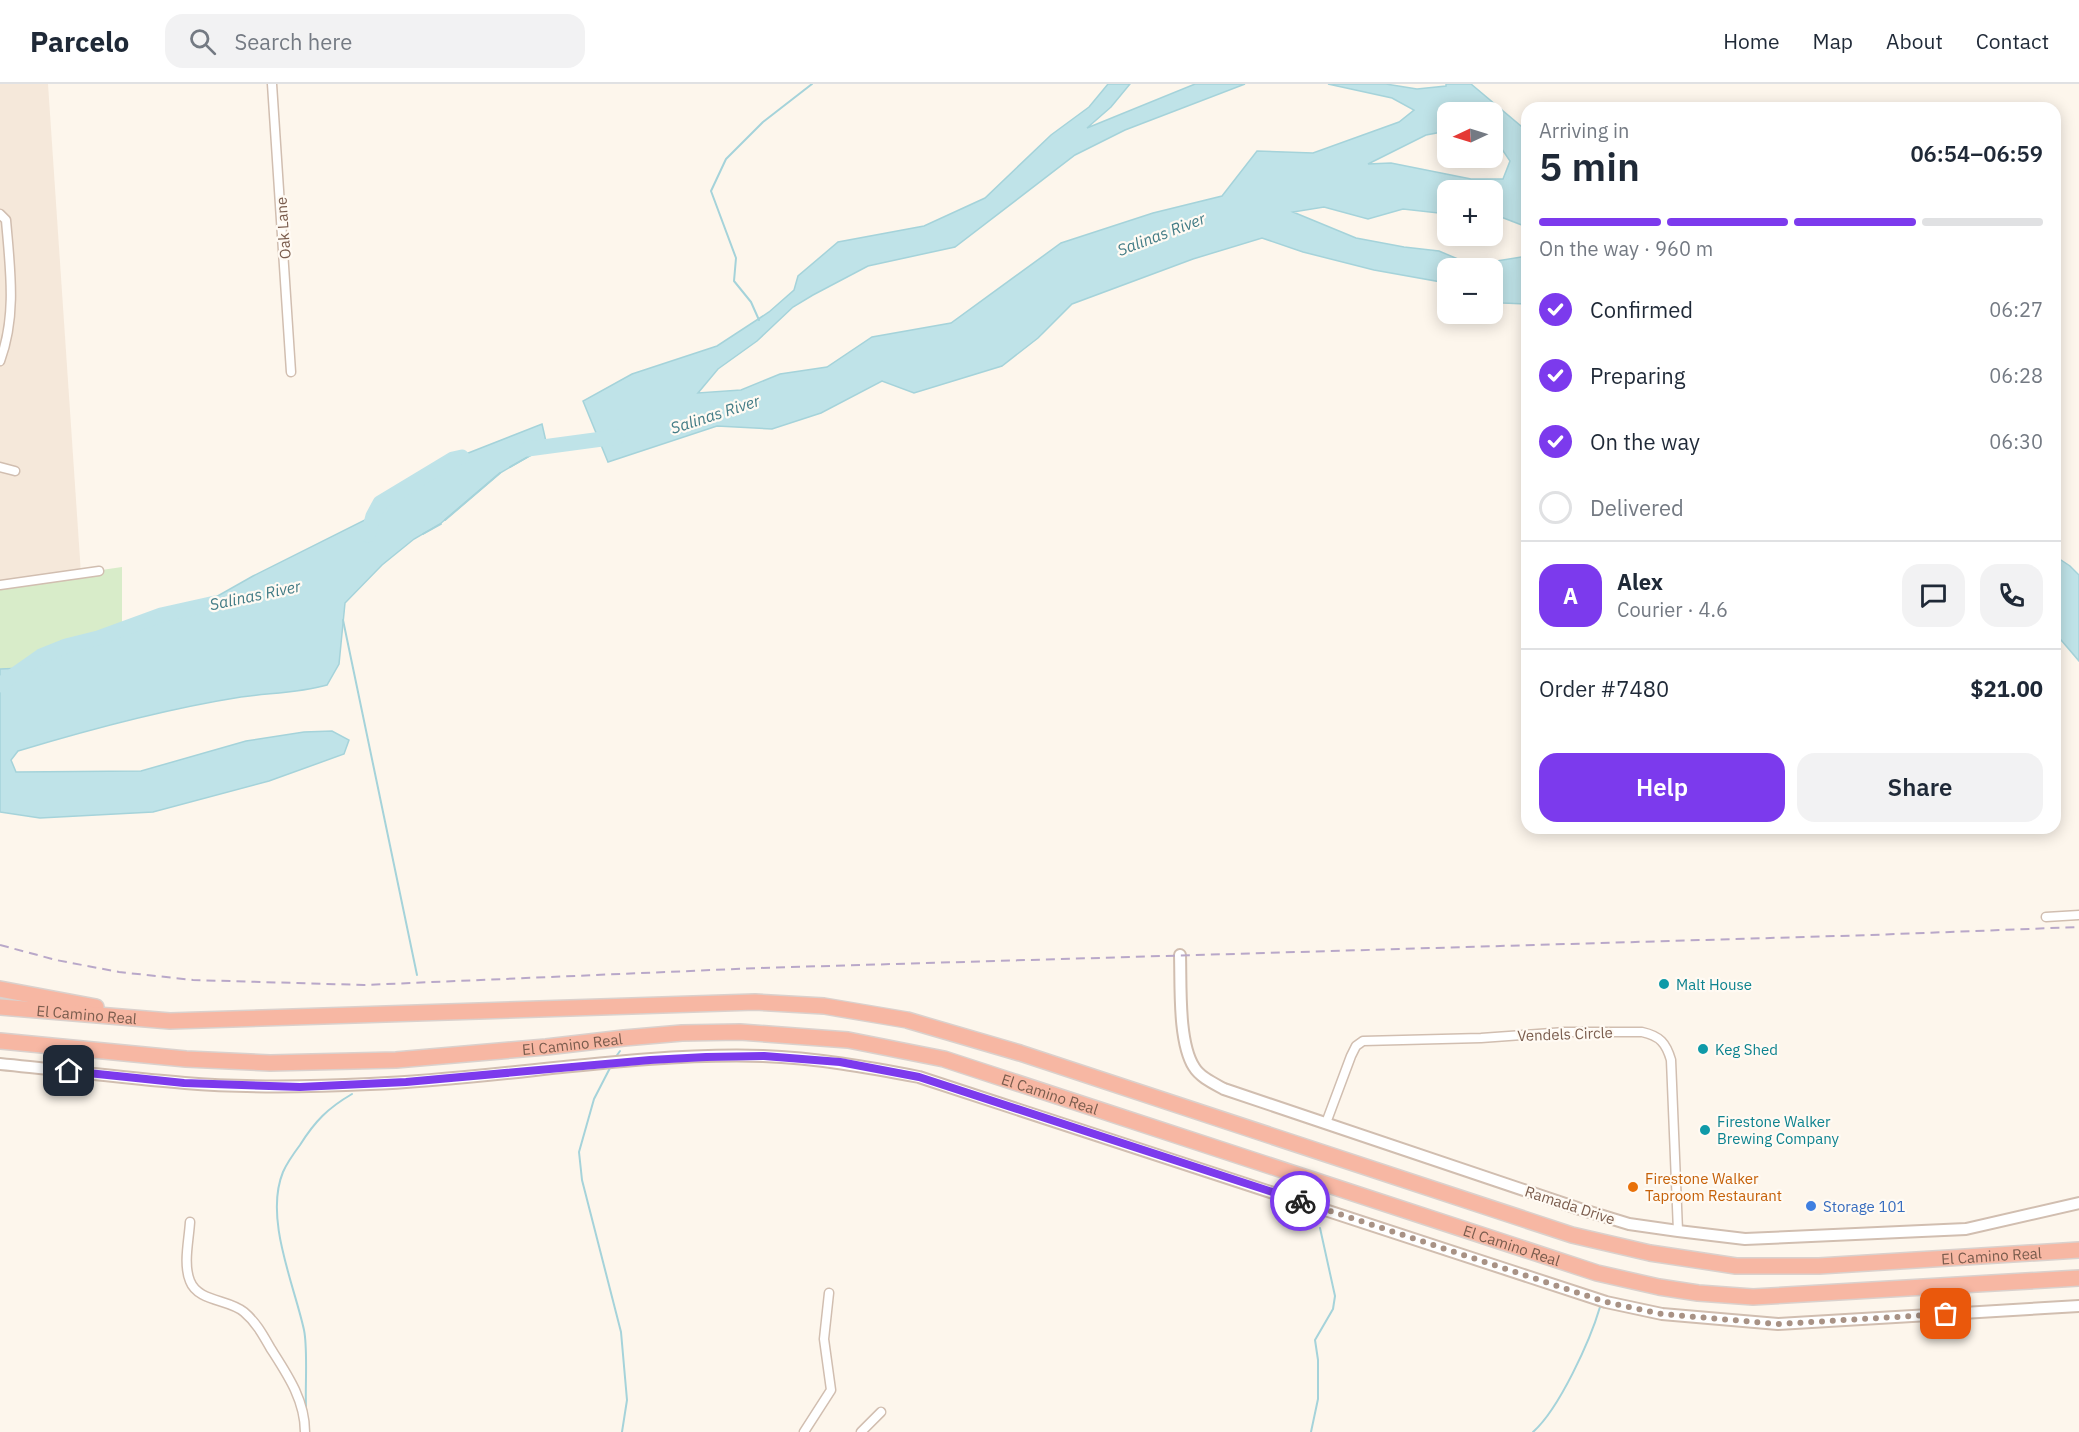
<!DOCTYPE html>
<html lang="en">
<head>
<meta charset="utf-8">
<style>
	:root { --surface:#fff; --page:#f2f2f3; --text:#1f2937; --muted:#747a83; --line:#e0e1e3; --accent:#7c3aed }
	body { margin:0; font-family:"IBM Plex Sans",sans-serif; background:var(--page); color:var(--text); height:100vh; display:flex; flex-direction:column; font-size:22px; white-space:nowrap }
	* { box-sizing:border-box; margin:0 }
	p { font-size:20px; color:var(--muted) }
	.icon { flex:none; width:33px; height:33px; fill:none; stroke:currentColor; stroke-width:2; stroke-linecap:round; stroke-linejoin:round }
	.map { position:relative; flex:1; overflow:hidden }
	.panel { position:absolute; left:1521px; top:18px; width:540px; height:732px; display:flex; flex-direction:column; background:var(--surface); border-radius:18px; box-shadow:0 3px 15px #0003 }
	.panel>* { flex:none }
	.needle { width:39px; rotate:266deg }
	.tools { position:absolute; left:1437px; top:18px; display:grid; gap:12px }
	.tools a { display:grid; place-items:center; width:66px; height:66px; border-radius:12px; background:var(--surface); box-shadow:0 3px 15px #0003; font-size:30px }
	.pin { position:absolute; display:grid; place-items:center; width:51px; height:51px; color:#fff; margin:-26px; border-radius:12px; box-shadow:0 3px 9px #0006 }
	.courier { position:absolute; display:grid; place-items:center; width:60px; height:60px; margin:-30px; border:4px solid #7c3aed; border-radius:50%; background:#fff; color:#222; box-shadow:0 2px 8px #0007 }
	.overview em { font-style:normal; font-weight:600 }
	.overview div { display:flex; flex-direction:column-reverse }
	.overview { display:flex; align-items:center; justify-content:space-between; height:102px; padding:0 18px }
	h1 { font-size:39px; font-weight:600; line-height:45px }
	.bar { display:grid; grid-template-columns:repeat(4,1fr); gap:9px 6px; align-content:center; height:72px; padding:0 18px }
	.bar i { height:8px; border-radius:4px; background:var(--line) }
	.bar .on { background:var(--accent) }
	.bar p { grid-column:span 4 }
	.line { display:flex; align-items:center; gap:15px; padding:0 18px; border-top:2px solid var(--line) }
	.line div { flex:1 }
	.round { display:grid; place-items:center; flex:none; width:63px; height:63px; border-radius:18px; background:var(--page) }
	ol { padding:0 18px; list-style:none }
	li { display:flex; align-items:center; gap:18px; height:66px }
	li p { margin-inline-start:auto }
	li .icon { padding:6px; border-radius:50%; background:var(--accent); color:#fff; stroke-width:4 }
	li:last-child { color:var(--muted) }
	li i { width:33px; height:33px; border:3px solid var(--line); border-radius:50% }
	.button { display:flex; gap:12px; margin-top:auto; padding:12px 18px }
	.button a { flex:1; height:69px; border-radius:18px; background:var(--accent); color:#fff; font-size:24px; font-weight:600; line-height:69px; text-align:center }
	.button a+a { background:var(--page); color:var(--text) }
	header { display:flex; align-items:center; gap:36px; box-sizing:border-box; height:84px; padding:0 30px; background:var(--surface); border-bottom:2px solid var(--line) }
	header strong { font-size:28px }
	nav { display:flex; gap:33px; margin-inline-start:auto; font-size:21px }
	.search { width:420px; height:54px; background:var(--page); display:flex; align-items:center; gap:15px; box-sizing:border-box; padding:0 21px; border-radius:18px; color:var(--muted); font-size:22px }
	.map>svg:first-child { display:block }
	.residential { fill:#f5e8da }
	.green { fill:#d8ecc9 }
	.water { fill:#bfe3e8; stroke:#a5d3da; stroke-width:1.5; fill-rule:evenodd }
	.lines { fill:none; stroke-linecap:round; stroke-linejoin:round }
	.stream { stroke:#a5d3da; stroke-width:2 }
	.river { stroke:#bfe3e8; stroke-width:15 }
	.minor-casing { stroke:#d1beb0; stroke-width:11 }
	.tertiary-casing { stroke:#d1beb0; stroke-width:14 }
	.motorway-casing { stroke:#dad1cd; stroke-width:18 }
	.minor { stroke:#fff; stroke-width:8 }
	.tertiary { stroke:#fff; stroke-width:10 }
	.motorway { stroke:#f7b7a3; stroke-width:15 }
	.rail { stroke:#b9a8c9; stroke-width:2; stroke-dasharray:9 6; stroke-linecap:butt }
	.done { stroke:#a89285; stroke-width:6; stroke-dasharray:0 10.8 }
	.route { stroke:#7c3aed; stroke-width:8 }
	.culture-dot { fill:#0f9aa8; stroke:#fffaf3; stroke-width:2 }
	.food-dot { fill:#e8710a; stroke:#fffaf3; stroke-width:2 }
	.shop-dot { fill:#3f7fe0; stroke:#fffaf3; stroke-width:2 }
	.labels { text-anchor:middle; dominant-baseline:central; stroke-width:4.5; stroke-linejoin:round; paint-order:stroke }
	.street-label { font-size:15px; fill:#7a5c4d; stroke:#fffaf3 }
	.culture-label { font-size:15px; fill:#0d838f; stroke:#fffaf3; text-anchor:start }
	.food-label { font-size:15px; fill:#c56008; stroke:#fffaf3; text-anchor:start }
	.shop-label { font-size:15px; fill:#366cbe; stroke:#fffaf3; text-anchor:start }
	.water-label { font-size:16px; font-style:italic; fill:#437c86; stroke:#fffaf3 }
</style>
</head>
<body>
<header>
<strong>Parcelo</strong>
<div class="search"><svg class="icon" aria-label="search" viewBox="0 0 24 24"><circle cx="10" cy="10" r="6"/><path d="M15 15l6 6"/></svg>Search here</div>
<nav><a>Home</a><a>Map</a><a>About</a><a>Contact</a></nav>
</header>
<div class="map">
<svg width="2079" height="1348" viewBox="0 0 2079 1348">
	<rect width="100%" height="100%" fill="#fdf6ec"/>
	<polygon class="residential" points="0,0 48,0 81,490 0,501"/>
	<polygon class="green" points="122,483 122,546 98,554 0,601 0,501"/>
	<g class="water">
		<path d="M 1108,0 L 1130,0 L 1111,23 L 1087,44 L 1195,0 L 1245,0 L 1125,46 L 1075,71 L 955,163 L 868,182 L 813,211 L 793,223 L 757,257 L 718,285 L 698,309 L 741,306 L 780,290 L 827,283 L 872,253 L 951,239 L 1061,159 L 1153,129 L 1222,112 L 1257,67 L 1313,69 L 1399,38 L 1414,26 L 1392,14 L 1328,0 L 1386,0 L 1417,5 L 1446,2 L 1446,0 L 1471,0 L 1527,47 L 1527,143 L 1493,130 L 1492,106 L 1448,106 L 1447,130 L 1403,125 L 1368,135 L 1324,123 L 1293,128 L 1356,154 L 1404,163 L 1439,167 L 1472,181 L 1527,172 L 1527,220 L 1503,219 L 1493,215 L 1492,184 L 1448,184 L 1447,199 L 1374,186 L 1303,168 L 1262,154 L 1193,175 L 1072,220 L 1038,254 L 1002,282 L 914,309 L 882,297 L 821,329 L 772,345 L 717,342 L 608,378 L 583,317 L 632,290 L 717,262 L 769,228 L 794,206 L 798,192 L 838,158 L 924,142 L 985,114 L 1051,51 L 1089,23 ZM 1448,28 L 1492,28 L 1493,52 L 1510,77 L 1503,95 L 1471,95 L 1391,79 L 1368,80 L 1426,51 L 1447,47 Z"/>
		<path d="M 542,340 L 547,362 L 500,389 L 440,440 L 414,455 L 382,481 L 345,519 L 339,580 L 327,601 C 299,609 269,609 241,613 C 165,625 91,645 18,667 L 11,676 L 16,688 L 141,687 L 246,657 L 304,648 L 332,647 L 349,656 L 344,670 L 269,697 L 153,728 L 40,734 L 0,728 L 0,585 L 24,584 L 41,572 L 66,562 L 98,554 L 161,531 L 200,522 L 253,492 L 373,432 L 380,419 L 453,375 Z"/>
		<polygon points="2055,472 2070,482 2079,491 2079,577 2055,549"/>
	</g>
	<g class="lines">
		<g class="stream">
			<polyline points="759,236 751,218 734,197 736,174 711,107 726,75 763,38 812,0"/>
			<polyline points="510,383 547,362"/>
			<polyline points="445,436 500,389"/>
			<polyline points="423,450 441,440"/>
			<polyline points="343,536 417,891"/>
			<polyline points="615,974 620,967"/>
			<polyline points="611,982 594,1015 579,1068 582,1096 621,1248 627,1316 622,1348"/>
			<path d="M 306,1324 C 305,1302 308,1265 304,1246 C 294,1200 264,1134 283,1088 C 287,1079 294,1069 300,1061 C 315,1037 328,1024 352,1010"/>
			<polyline points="1311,1348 1318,1315 1318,1276 1315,1256 1333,1225 1335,1212 1320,1144"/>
			<path d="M 1533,1348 C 1559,1325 1590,1257 1600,1223"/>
		</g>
		<g class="river">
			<polyline points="528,365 617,353"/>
			<polyline points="368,451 373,432 380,419 453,375 462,373"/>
			<polyline points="0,601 41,572 66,562 98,554 161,531 215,519"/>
		</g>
		<g class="minor-casing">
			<g id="minor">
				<polyline points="272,0 291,288"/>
				<path d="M 0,130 L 6,136 C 10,184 17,231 0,277"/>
				<polyline points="0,383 15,387"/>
				<polyline points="0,501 99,487"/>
				<polyline points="2046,833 2079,831"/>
				<path d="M 1326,1039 L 1351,972 L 1356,962 L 1363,957 L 1481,954 L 1565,948 L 1642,948 C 1660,952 1666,959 1671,976 L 1678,1147"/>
				<path d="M 190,1138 C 189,1156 183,1180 190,1197 C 198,1218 229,1215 244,1228 C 256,1238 263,1251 271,1265 C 287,1290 305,1316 305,1348"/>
				<polyline points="804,1348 831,1306 824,1255 829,1209"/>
				<polyline points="861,1348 881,1328"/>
			</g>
		</g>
		<g class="tertiary-casing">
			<g id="tertiary">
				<path d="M 1180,871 C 1181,901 1178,958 1194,983 C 1200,993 1213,999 1224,1005 L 1580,1125 L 1629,1140 L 1678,1147 L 1745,1155 L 1966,1145 L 2079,1119"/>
				<path d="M 0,980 C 61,986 123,994 185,999 C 246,1004 308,1003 370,1000 C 501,995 632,968 763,972 C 816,974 867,983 919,993 L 1606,1218 L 1662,1230 L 1778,1240 L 2079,1222"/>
			</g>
		</g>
		<g class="motorway-casing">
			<g id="motorway">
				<polyline points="0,905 96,923"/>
				<path id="s1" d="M 0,923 L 170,937 L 755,918 L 824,922 L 907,936 L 1020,969 L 1572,1151 L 1650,1169 L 1736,1182 L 1819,1182 L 2079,1166"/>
				<path id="s2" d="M 0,957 L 186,975 L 270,979 L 396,976 L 546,963 L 624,954 L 682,949 L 740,948 L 848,956 L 944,975 L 1597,1189 L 1659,1203 L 1698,1209 L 1753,1213 L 2079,1194"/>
			</g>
		</g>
		<use href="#minor" class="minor"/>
		<use href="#tertiary" class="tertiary"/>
		<use href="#motorway" class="motorway"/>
		<polyline class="rail" points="0,861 56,876 119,888 193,896 364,901 759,884 1871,851 2079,843"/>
	</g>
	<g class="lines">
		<polyline class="done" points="1300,1117 1606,1218 1662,1230 1778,1240 1946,1230"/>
		<polyline class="route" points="69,987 184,999 300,1003 406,998 650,976 706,973 764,972 840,978 919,993 1300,1117"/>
	</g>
	<g class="culture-dot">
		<circle cx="1664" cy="900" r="6"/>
		<circle cx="1703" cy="965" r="6"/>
		<circle cx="1705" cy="1046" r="6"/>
	</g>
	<circle class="food-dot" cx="1633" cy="1103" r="6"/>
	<circle class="shop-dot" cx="1811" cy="1122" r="6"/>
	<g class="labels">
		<g class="street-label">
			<text transform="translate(283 144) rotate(-94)">Oak Lane</text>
			<text stroke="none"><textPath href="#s1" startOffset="87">El Camino Real</textPath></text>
			<text transform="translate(1565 950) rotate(-2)">Vendels Circle</text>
			<text stroke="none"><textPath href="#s2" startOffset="574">El Camino Real</textPath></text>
			<text stroke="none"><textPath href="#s2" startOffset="1060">El Camino Real</textPath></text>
			<text transform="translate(1570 1121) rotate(18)">Ramada Drive</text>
			<text stroke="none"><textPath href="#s2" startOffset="1546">El Camino Real</textPath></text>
			<text stroke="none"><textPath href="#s1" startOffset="2031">El Camino Real</textPath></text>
		</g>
		<g class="culture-label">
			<text x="1676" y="900">Malt House</text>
			<text x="1715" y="965">Keg Shed</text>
			<text x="1717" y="1037">Firestone Walker<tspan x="1717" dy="17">Brewing Company</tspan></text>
		</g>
		<g class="food-label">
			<text x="1645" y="1094">Firestone Walker<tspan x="1645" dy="17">Taproom Restaurant</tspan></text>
		</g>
		<g class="shop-label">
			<text x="1823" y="1122">Storage 101</text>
		</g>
		<g class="water-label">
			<text transform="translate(1161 150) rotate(-21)">Salinas River</text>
			<text transform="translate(715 330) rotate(-18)">Salinas River</text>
			<text transform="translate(255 511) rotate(-12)">Salinas River</text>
		</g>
	</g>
</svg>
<div class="tools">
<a><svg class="needle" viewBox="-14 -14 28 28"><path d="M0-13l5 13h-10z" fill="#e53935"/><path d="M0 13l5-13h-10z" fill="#747a83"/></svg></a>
<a>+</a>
<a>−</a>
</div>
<div class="pin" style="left:1946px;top:1230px;background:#ea580c"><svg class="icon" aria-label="bag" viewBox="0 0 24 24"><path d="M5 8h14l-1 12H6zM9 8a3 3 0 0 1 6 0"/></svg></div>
<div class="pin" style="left:69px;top:987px;background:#1f2937"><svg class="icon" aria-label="home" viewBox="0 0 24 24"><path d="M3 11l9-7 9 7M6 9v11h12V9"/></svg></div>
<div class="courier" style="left:1300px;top:1117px"><svg class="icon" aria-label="bike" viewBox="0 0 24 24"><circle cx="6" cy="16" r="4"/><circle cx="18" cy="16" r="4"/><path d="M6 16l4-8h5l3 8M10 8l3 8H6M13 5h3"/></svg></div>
<section class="panel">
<div class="overview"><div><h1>5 min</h1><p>Arriving in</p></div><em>06:54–06:59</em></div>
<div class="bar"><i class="on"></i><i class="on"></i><i class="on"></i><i></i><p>On the way · 960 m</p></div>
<ol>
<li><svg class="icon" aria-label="check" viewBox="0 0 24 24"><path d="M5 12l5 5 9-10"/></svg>Confirmed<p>06:27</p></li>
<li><svg class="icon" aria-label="check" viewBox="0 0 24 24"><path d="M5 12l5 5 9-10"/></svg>Preparing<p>06:28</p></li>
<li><svg class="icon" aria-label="check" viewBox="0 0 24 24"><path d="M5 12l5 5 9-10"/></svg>On the way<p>06:30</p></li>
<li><i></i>Delivered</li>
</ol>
<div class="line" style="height:108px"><b class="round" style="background:var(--accent);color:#fff">A</b><div><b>Alex</b><p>Courier · 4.6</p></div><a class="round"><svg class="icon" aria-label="chat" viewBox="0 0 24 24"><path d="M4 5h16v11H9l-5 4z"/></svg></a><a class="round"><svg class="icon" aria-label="phone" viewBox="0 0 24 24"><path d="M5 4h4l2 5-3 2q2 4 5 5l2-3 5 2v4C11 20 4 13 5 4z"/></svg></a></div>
<div class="line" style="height:78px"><div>Order #7480</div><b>$21.00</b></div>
<div class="button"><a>Help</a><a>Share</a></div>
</section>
</div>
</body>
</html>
